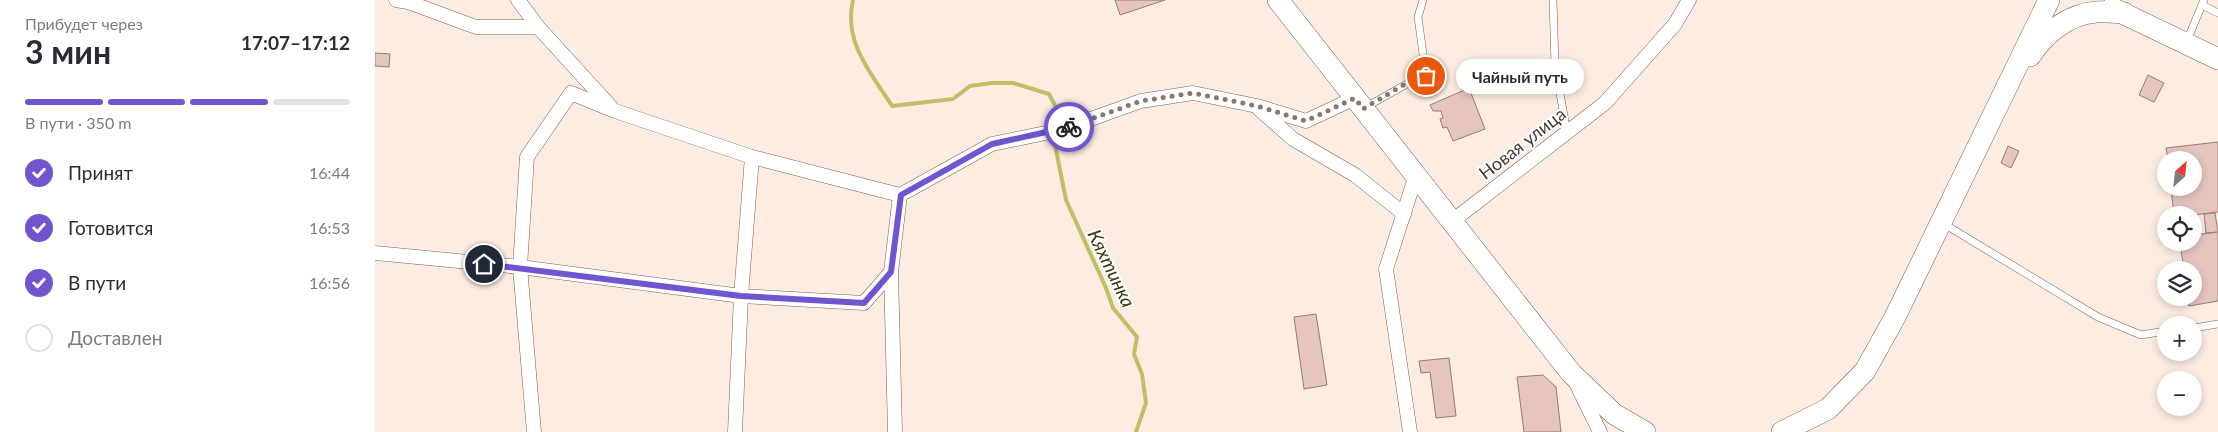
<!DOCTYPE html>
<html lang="ru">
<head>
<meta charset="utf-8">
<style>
	:root { --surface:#fff; --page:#f7f7f7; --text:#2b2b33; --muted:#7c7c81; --line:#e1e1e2; --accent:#7055ce }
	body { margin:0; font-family:Lato,sans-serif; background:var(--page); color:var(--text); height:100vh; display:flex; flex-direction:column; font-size:19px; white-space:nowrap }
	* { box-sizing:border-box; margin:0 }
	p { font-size:16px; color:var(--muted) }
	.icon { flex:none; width:28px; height:28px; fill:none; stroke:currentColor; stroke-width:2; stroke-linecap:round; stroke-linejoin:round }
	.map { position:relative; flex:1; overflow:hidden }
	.sheet { display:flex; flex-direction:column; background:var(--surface); width:375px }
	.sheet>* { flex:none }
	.needle { width:32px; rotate:27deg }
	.buttons { position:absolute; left:1782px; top:151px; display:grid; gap:10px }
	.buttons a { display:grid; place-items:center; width:45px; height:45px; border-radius:50%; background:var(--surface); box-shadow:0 2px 8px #0003; font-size:25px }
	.pin { position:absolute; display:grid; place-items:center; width:42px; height:42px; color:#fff; margin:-21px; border:2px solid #fff; border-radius:50%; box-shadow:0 1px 5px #0007 }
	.courier { position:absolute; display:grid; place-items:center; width:50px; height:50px; margin:-25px; border:4px solid #7055ce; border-radius:50%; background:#fff; color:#222; box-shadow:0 1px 6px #0007 }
	.bubble { position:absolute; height:35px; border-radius:18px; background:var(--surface); box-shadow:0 2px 8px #0003; font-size:16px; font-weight:700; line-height:35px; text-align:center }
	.headline em { font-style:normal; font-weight:700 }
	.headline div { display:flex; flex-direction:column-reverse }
	.headline { display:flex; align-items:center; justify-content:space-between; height:85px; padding:0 25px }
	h1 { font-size:32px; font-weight:700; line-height:38px }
	.bar { display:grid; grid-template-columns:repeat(4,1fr); gap:8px 5px; align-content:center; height:60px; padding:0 25px }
	.bar i { height:6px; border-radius:4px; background:var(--line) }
	.bar .current { background:var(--accent) }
	.bar p { grid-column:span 4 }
	ol { padding:0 25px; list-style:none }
	li { display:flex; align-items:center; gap:15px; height:55px }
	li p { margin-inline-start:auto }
	li .icon { padding:5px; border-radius:50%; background:var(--accent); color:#fff; stroke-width:4 }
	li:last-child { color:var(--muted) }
	li i { width:28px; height:28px; border:2px solid var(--line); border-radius:50% }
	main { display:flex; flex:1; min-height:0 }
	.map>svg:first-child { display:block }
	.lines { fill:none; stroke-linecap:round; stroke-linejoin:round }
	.stream { stroke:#c0bf66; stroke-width:4 }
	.building { fill:#e5c5be; stroke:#987b75 }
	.lane-casing { stroke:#796252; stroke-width:8 }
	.street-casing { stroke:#796252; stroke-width:15 }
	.primary-casing { stroke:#796252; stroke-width:22 }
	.lane { stroke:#fff; stroke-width:7 }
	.street { stroke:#fff; stroke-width:14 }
	.primary { stroke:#fff; stroke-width:21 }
	.done { stroke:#84786f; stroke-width:5; stroke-dasharray:0 9 }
	.route { stroke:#7055ce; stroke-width:6 }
	.labels { text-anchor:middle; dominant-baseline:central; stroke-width:4; stroke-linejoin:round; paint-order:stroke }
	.street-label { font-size:18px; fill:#443a32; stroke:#fff }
	.water-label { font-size:19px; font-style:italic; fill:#393912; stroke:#fff }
</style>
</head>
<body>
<main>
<section class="sheet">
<div class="headline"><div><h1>3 мин</h1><p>Прибудет через</p></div><em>17:07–17:12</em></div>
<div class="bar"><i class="current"></i><i class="current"></i><i class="current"></i><i></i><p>В пути · 350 m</p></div>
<ol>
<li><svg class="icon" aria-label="check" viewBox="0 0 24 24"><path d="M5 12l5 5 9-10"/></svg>Принят<p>16:44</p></li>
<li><svg class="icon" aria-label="check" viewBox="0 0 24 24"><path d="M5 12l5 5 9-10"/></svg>Готовится<p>16:53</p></li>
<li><svg class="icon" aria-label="check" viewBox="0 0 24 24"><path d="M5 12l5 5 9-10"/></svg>В пути<p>16:56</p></li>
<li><i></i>Доставлен</li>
</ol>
</section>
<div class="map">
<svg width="1843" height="432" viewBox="0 0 1843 432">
	<rect width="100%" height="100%" fill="#fcece1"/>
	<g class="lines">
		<g class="stream">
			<path d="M 478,0 C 468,42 496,73 517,106 L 578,99 L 595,86 L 617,83 L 638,83 L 674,94 L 683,111 L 673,122 L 675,128"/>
			<polyline points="679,140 691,200 731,288 738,308 762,337 759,354 767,374 771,403 761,432"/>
		</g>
	</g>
	<g class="building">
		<polygon points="740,0 790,0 745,15"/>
		<polygon points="0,53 15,54 14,67 0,66"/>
		<polygon points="1773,75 1789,83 1779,102 1764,95"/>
		<polygon points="1094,88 1110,129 1078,141 1072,127 1068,128 1065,119 1068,118 1066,111 1058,111 1055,105"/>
		<polygon points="1843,142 1843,212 1819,215 1799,215 1796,188 1819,188 1819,160 1793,160 1791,148"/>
		<polygon points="1633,146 1644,151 1636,168 1626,163"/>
		<polygon points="1840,213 1843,232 1831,233 1829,214"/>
		<polygon points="1843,232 1843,301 1814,306 1813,298 1819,298 1819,270 1809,270 1805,242 1819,242 1819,235"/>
		<polygon points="941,314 952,385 929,389 919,317"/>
		<polygon points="1074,358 1081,416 1061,418 1055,372 1046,373 1044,361"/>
		<polygon points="1168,375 1181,387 1186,432 1149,432 1142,377"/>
	</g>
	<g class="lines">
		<g class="lane-casing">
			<g id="lane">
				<polyline points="1178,0 1180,65 1192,133"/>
				<polyline points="1827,5 1843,13"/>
				<polyline points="1814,36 1829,0"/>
				<polyline points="991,107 1037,81 1051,76 1043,17 1048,0"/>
				<polyline points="1569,224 1723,317 1766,335 1791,331"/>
				<polyline points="1819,328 1843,324"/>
			</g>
		</g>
		<g class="street-casing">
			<g id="street">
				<polyline points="21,0 33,2 101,27 163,27"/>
				<polyline points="143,0 163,27 236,107"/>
				<polyline points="884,109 918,139 980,175 1029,214"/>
				<polyline points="1076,222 1230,103 1300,24 1314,0"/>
				<polyline points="0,253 145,267 366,296 489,303 516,272"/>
				<polyline points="1201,383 1225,432"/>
				<polyline points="159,432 145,267 152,157 196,93 240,111 377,157 525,195 617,144 685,130 766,101 818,93 882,106 931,121 980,98"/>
				<polyline points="360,432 366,296 377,157"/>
				<polyline points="520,432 516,272 525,195"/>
				<polyline points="1035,432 1011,269 1041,175"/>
			</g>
		</g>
		<g class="primary-casing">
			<g id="primary">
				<polyline points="903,0 1196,373 1239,414 1270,432"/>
				<polyline points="1737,8 1843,59"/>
				<path d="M 1655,56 C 1670,33 1694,14 1721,12 C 1730,11 1740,13 1749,13"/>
				<polyline points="1407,432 1453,409 1490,371 1520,317 1674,0"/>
			</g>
		</g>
		<use href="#lane" class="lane"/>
		<use href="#street" class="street"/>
		<use href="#primary" class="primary"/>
	</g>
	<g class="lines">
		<polyline class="done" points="694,127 766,101 818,93 882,106 931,121 980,98 988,109 1037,80 1051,76"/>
		<polyline class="route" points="109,264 366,296 489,303 516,272 526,195 617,144 694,127"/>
	</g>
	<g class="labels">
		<g class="street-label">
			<text transform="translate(1147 143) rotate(-38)">Новая улица</text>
		</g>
		<g class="water-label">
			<text transform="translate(737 268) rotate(64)">Кяхтинка</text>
		</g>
	</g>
</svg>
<div class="buttons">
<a><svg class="needle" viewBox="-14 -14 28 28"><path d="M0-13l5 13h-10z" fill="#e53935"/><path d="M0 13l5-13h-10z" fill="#7c7c81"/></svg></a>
<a><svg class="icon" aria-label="locate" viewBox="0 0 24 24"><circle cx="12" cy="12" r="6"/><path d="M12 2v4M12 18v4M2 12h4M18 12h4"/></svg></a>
<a><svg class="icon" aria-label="layers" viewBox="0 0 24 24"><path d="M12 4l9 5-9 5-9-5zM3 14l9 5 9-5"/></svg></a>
<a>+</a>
<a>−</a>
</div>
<div class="pin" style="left:1051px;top:76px;background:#ea580c"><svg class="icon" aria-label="bag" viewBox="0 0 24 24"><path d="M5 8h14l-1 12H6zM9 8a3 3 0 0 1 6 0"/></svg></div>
<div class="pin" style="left:109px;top:264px;background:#1f2937"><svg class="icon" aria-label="home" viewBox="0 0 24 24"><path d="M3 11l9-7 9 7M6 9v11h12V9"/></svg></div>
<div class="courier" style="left:694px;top:127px"><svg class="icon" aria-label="bike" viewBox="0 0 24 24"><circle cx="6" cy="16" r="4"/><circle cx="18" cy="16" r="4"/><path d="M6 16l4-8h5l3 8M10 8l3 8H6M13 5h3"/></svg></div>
<div class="bubble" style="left:1081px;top:59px;width:128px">Чайный путь</div>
</div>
</main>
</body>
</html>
